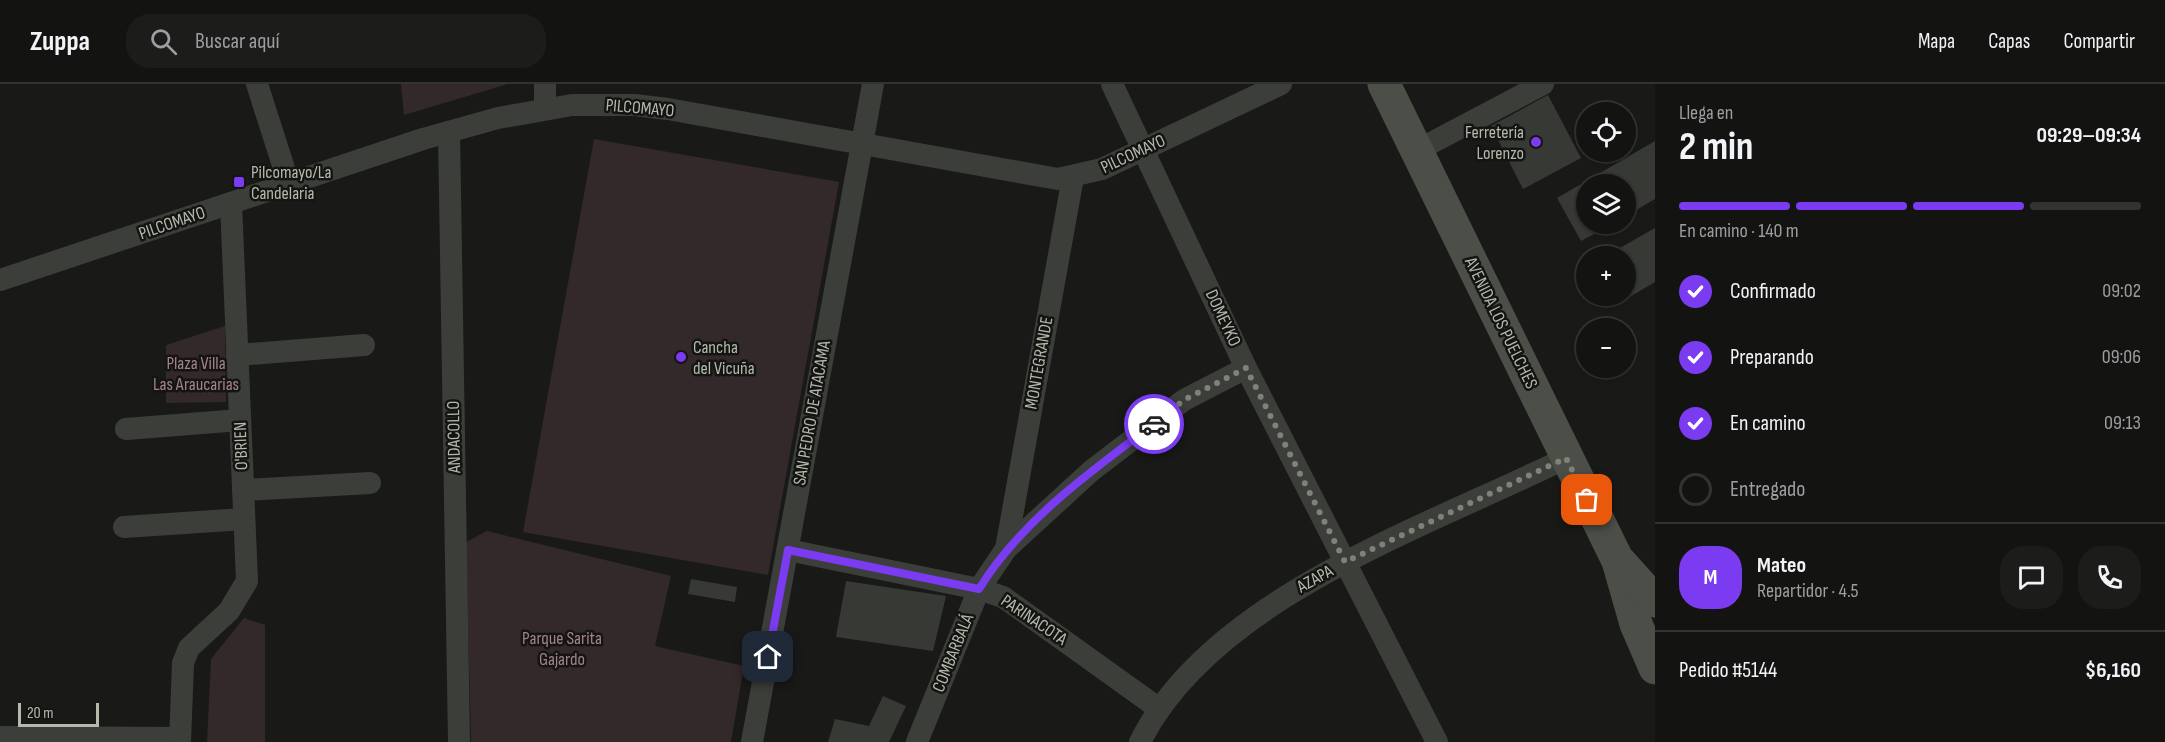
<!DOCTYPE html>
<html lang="es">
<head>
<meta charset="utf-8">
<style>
	:root { --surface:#131412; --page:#1c1d1b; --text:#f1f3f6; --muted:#9d9e9f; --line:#323332; --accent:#7b3bf0 }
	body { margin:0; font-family:"Sofia Sans Condensed",sans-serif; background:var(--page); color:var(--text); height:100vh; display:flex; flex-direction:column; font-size:22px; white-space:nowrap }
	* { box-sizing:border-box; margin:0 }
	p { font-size:20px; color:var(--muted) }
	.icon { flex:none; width:33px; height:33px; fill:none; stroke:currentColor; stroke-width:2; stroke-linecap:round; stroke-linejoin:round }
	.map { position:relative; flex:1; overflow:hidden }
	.panel { display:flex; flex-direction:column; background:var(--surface); width:510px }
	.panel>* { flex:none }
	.buttons { position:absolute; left:1576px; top:18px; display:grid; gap:12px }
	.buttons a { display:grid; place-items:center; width:60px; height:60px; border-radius:50%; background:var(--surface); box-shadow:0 2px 4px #0004,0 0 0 2px var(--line); font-size:30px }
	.scale { position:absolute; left:18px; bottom:15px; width:81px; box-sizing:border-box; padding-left:6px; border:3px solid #b4baab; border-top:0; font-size:16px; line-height:21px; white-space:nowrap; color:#b4baab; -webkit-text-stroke:4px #141513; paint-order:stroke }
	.pin { position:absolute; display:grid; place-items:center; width:51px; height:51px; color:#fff; margin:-26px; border-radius:12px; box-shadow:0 3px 9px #0006 }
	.courier { position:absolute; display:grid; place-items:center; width:60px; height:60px; margin:-30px; border:4px solid #7b3bf0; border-radius:50%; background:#fff; color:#222; box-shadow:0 2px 8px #0007 }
	.summary em { font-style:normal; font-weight:700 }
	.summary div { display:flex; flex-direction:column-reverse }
	.summary { display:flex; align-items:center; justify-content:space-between; height:102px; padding:0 24px }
	h1 { font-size:39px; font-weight:700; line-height:45px }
	.bar { display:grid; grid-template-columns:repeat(4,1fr); gap:9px 6px; align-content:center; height:72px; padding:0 24px }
	.bar i { height:8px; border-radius:4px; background:var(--line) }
	.bar .active { background:var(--accent) }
	.bar p { grid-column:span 4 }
	.line { display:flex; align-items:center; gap:15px; padding:0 24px; border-top:2px solid var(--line) }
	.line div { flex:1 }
	.round { display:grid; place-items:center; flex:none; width:63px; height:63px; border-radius:24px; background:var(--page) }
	ol { padding:0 24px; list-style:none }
	li { display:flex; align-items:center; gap:18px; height:66px }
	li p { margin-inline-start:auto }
	li .icon { padding:6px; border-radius:50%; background:var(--accent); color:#fff; stroke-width:4 }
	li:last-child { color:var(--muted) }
	li i { width:33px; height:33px; border:3px solid var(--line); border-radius:50% }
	header { display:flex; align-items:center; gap:36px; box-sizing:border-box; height:84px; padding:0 30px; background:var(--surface); border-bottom:2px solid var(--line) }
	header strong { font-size:28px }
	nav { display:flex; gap:33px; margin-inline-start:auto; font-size:21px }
	.search { width:420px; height:54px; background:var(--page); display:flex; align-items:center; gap:15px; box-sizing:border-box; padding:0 21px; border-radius:24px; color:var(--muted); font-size:22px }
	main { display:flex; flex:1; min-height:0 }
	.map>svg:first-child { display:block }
	.green { fill:#33282a }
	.building { fill:#373935 }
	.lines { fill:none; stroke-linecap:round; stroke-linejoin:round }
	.street { stroke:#3c3f39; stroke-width:22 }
	.secondary { stroke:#4c4f47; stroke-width:33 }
	.done { stroke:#7e8278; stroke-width:6; stroke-dasharray:0 10.8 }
	.route { stroke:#7b3bf0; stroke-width:8 }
	.poi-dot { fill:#7b3bf0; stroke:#141513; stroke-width:2 }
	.labels { text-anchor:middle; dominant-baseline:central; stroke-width:5; stroke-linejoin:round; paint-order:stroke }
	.street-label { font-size:18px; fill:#b4baab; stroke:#141513 }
	.poi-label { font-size:18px; fill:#b4baab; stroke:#141513; text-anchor:start }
	.park-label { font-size:18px; fill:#a5828b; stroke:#141513 }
</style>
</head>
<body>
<header>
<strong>Zuppa</strong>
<div class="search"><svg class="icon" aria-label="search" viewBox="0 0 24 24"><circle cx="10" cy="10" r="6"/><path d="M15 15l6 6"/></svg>Buscar aquí</div>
<nav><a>Mapa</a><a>Capas</a><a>Compartir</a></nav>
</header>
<main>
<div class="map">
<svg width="1655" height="658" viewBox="0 0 1655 658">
	<rect width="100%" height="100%" fill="#191a18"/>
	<g class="green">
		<polygon points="401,0 508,0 404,31"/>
		<polygon points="594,55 839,98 768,491 523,448"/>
		<polygon points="225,242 226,318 166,319 166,261"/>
		<polygon points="487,447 671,492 655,562 744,582 731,658 471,658 466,458"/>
		<polygon points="244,534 265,541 265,658 207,658 211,575"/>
	</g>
	<g class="building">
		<polygon points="1548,11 1581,74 1523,105 1491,42"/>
		<polygon points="1655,57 1655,115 1626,132 1626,100 1587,100 1587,140 1612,140 1581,157 1557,114"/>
		<polygon points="1655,144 1655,198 1616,221 1611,212 1626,212 1626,172 1606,172"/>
		<polygon points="691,495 737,503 735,518 688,510"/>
		<polygon points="846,497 946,512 933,567 836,553"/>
		<polygon points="883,612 906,622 889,658 828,658 835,635 869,642"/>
	</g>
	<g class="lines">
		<g class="street">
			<polyline points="257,0 289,100"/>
			<polyline points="545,0 545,25"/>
			<polyline points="1112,0 1246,284 1437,658"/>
			<polyline points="449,48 459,658"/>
			<polyline points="1418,66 1543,0"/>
			<polyline points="0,196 423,55 498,34 572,21 634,21 668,25 1058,95 1102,85 1281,0"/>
			<polyline points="237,271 364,261"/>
			<polyline points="126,345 240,336"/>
			<polyline points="243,406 370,399"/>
			<polyline points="124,443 244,435"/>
			<polyline points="1006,465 1073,93"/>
			<polyline points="788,466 979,505 1003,513 1158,624"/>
			<polyline points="0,653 180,654"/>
			<polyline points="180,658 183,579 189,564 229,527 247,497 231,119"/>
			<polyline points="752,658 873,0"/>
			<polyline points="917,658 979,505 1006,465 1091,387 1184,316 1246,284"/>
			<path d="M 1140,658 C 1211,514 1429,442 1566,374"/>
		</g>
		<g class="secondary">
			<polyline points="1384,0 1618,477 1636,540 1655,584"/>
			<polyline points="1620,478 1655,517"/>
		</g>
	</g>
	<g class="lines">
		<polyline class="done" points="1154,340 1184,316 1246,284 1345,478 1566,374 1587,416"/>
		<path class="route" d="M 768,573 L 788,466 L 979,505 C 1021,437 1091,387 1154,340"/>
	</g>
	<g class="poi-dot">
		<circle cx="1536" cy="58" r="6"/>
		<rect x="233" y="92" width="12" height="12" rx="3"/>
		<circle cx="681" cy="273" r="6"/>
	</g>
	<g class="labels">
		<g class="street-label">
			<text transform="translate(640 24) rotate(5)">PILCOMAYO</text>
			<text transform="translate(1133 70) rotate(-25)">PILCOMAYO</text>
			<text transform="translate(172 139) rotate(-19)">PILCOMAYO</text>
			<text transform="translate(1223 234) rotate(65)">DOMEYKO</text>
			<text transform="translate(1501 239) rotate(64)">AVENIDA LOS PUELCHES</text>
			<text transform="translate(1039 279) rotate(-80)">MONTEGRANDE</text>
			<text transform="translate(812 329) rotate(-80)">SAN PEDRO DE ATACAMA</text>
			<text transform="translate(454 353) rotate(-91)">ANDACOLLO</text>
			<text transform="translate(241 362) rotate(-92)">O'BRIEN</text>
			<text transform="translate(1315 495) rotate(-29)">AZAPA</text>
			<text transform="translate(1034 536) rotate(34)">PARINACOTA</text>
			<text transform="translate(953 569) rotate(-68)">COMBARBALÁ</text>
		</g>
		<g class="poi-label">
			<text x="1524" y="48" text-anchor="end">Ferretería<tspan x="1524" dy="21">Lorenzo</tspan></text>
			<text x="251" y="88">Pilcomayo/La<tspan x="251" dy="21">Candelaria</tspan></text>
			<text x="693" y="263">Cancha<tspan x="693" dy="21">del Vicuña</tspan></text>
		</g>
		<g class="park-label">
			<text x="196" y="279">Plaza Villa<tspan x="196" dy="21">Las Araucarias</tspan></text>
			<text x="562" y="554">Parque Sarita<tspan x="562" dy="21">Gajardo</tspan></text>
		</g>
	</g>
</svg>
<div class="buttons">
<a><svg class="icon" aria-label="locate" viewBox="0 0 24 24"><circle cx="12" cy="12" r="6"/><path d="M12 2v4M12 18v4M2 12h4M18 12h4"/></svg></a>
<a><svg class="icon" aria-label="layers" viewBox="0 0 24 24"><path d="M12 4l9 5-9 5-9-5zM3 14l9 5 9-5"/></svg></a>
<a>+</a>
<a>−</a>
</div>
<div class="scale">20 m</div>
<div class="pin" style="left:1587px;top:416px;background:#ea580c"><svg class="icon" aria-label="bag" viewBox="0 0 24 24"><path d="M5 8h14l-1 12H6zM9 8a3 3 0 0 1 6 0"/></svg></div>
<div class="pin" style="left:768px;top:573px;background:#1f2937"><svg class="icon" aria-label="home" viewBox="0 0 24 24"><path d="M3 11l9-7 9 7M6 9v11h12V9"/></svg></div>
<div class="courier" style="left:1154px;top:340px"><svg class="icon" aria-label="car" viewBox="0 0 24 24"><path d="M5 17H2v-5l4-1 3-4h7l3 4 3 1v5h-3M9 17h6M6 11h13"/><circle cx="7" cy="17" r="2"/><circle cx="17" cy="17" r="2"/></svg></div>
</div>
<section class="panel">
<div class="summary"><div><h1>2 min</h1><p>Llega en</p></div><em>09:29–09:34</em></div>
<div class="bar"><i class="active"></i><i class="active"></i><i class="active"></i><i></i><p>En camino · 140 m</p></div>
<ol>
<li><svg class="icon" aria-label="check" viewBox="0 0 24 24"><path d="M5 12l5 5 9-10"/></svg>Confirmado<p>09:02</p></li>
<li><svg class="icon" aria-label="check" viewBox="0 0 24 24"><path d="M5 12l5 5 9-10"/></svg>Preparando<p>09:06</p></li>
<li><svg class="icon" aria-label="check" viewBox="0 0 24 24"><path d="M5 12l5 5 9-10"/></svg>En camino<p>09:13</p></li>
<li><i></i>Entregado</li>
</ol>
<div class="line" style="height:108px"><b class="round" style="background:var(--accent);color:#fff">M</b><div><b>Mateo</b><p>Repartidor · 4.5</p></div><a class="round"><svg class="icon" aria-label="chat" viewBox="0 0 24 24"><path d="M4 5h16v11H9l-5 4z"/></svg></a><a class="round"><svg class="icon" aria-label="phone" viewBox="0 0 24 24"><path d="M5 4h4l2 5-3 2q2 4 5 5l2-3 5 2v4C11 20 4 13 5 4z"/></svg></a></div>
<div class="line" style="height:78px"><div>Pedido #5144</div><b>$6,160</b></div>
</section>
</main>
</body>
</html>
